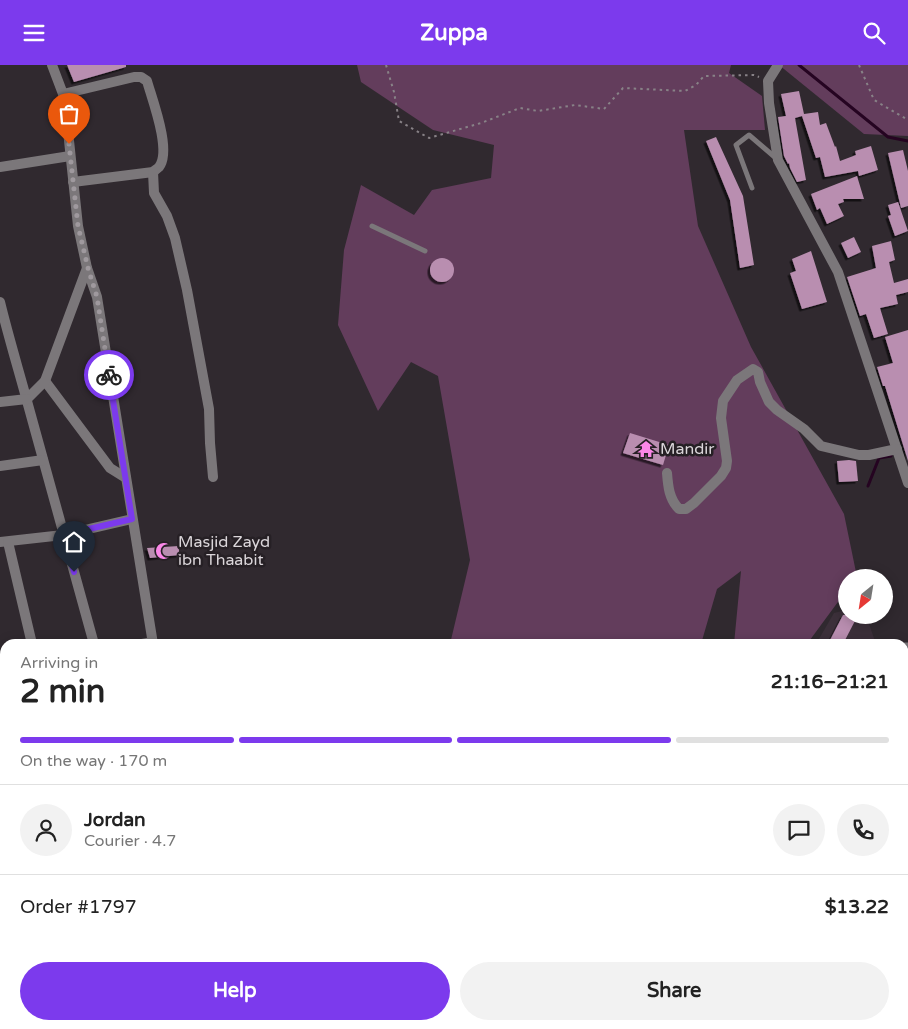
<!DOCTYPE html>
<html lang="en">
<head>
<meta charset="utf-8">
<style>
	:root { --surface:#fff; --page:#f2f2f2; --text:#222; --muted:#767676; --line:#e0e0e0; --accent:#7c3aed }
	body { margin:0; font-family:"Varela Round",sans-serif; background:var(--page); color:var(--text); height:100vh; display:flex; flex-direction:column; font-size:19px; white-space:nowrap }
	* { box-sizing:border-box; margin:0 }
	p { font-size:16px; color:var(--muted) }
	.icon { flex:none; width:28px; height:28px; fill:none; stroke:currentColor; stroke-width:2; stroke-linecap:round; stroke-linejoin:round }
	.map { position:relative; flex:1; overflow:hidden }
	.drawer { position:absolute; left:0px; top:574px; width:909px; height:391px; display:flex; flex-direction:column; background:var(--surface); border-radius:15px 15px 0 0; box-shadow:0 2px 12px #0003 }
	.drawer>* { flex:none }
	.needle { width:32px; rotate:210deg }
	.controls { position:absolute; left:838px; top:504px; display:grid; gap:10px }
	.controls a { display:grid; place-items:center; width:55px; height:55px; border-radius:50%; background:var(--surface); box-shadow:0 2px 12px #0003; font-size:25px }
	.pin { position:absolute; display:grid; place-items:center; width:42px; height:42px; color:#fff; margin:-51px -21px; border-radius:50% 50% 50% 0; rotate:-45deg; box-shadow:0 0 5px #0007 }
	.pin .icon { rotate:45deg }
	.courier { position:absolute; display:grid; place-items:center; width:50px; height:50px; margin:-25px; border:4px solid #7c3aed; border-radius:50%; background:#fff; color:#222; box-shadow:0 1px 6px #0007 }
	.headline em { font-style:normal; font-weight:700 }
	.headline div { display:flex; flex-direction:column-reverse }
	.headline { display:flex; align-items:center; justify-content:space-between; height:85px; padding:0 20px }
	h1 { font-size:32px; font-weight:700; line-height:38px }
	.bar { display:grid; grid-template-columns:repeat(4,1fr); gap:8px 5px; align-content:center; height:60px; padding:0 20px }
	.bar i { height:6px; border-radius:4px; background:var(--line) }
	.bar .on { background:var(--accent) }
	.bar p { grid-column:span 4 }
	.line { display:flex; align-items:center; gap:12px; padding:0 20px; border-top:1px solid var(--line) }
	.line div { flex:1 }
	.round { display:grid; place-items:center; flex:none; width:52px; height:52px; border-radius:26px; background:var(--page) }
	.primary-button { display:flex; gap:10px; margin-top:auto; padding:10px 20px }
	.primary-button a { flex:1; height:58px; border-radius:30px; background:var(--accent); color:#fff; font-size:20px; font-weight:700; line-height:58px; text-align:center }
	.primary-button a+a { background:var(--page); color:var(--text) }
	header { display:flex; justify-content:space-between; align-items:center; height:65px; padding:0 20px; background:var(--accent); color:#fff; font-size:22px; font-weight:700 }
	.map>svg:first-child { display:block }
	.built { fill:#3c303a }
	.green { fill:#633d5c }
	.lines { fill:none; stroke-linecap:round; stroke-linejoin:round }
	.stream { stroke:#250421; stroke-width:3 }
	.building { fill:#b98eb0; filter:url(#shadow) }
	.path { stroke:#888287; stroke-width:2; stroke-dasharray:2.5 4; stroke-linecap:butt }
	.service { stroke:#7b777a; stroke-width:5 }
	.minor { stroke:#7b777a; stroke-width:10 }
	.secondary { stroke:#a8a2a7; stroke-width:10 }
	.done { stroke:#9f999e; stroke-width:5; stroke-dasharray:0 9 }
	.route { stroke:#7c3aed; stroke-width:6 }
	.labels { text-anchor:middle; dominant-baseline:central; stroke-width:5; stroke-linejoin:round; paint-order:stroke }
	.poi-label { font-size:16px; fill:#dbd6da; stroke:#262025; text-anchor:start }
</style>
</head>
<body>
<header><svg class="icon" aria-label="menu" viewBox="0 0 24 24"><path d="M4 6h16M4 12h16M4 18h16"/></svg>Zuppa<svg class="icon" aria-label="search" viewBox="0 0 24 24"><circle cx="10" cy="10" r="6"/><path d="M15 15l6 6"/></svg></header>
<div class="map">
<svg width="908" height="964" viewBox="0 0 908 964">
	<defs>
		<filter id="shadow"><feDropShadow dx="-2.5" dy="2.5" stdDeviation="0" flood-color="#0009"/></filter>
	</defs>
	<rect width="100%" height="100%" fill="#30292f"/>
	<g class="built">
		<polygon points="846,545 846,550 866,550 876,579 816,579 834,548"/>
		<polygon points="908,608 908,861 904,869 904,609"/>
	</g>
	<g class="green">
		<polygon points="357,0 731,0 729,8 762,31 765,65 684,65 698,161 751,282 844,449 857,512 846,512 846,526 807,579 734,579 741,506 717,524 701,579 450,579 470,495 438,311 411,297 378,346 338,260 344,185 361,120 414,150 432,125 491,113 494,80 433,65 361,17"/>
		<polygon points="779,0 908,0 908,71 864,69"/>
		<polygon points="904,917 908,917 908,964 780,964 785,960 904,960"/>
		<polygon points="530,960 665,960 663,964 525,964"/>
	</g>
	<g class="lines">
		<g class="stream">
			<polyline points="799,0 888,72 908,76"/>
			<polyline points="868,421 879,393 891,391"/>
		</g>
	</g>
	<g class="building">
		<polygon points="67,0 126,0 126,2 74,17"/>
		<polygon points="799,26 804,49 818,47 820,60 826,58 835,82 836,81 840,96 856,90 855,86 871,81 878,105 859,111 858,106 825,112 820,92 816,93 802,51 795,53 806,115 797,117 790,103 789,98 788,99 784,91 778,52 786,51 781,29"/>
		<polygon points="716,72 743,131 754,200 740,203 730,135 706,76"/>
		<polygon points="903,85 908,106 908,141 901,143 888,88"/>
		<polygon points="857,111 864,134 843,134 844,137 838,139 844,151 827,159 820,143 817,145 811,129"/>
		<polygon points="898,137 908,166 895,171 888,151 891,150 888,140"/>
		<polygon points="854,172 861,187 848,193 841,178"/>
		<polygon points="891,176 895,195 889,197 894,218 908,214 908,227 896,230 898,239 880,243 888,269 874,273 866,249 860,251 847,212 876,203 872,181"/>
		<polygon points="811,186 827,237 802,244 790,208 796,206 792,194"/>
		<circle cx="442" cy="205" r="12"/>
		<polygon points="908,265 908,396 885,321 883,321 877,302 893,298 885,272"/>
		<polygon points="630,368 669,380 663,400 623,388"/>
		<polygon points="849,395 856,396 858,416 839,417 837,396"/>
		<polygon points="179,481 179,490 150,493 147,483"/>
		<polygon points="843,550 853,550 857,552 843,579 828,579"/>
	</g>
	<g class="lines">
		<g class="path">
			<polyline points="386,0 394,27 399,56 429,73 481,58 520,43 538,46 575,40 604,44 623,23 685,26 696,20 704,11 754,10 759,12"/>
			<polyline points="859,0 874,35 908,55"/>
		</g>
		<g class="service">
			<polyline points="752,123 736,80 749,70 777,94"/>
			<polyline points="372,161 425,186"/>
			<polyline points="904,580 908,580"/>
			<polyline points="904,747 908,746"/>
			<polyline points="869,964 882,962 908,960"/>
		</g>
		<g class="minor">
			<polyline points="52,0 63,29 68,66 78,161 87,203 97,232 153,579"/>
			<polyline points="778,0 768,16 769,38 778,95 838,207 908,418"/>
			<path d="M 63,29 L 134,12 L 141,12 L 147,16 C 152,34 172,86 159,102 C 157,104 155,105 153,107 L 73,117"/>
			<polyline points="0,102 70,91"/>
			<polyline points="153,107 154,128 167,151 175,173 187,225 209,344 210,378 213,412"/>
			<path d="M 0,237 C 8,270 18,303 27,336 C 49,417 71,498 94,579"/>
			<polyline points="45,316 110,403 126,413"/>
			<polyline points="27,334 45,316 87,203"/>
			<polyline points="0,337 27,334"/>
			<polyline points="0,401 43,395"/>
			<path d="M 667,408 C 668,421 669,434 679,444 L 686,444 L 694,438 L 721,411 L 726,403 L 727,396 L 721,353 L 723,336 L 737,315 L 753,304 L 758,307 L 760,317 L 769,337 L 777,345 L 804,364 L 821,381 L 859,390 L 869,390 L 897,384"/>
			<polyline points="0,477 63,470 132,454"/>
			<polyline points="8,477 32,579"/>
			<polyline points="142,579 153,577"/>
			<polyline points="0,739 5,761"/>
			<polyline points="0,849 5,847"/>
			<polyline points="50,960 51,964"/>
			<polyline points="196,960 197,964"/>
			<polyline points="173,964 188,960"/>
		</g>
		<g class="secondary">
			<polyline points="904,907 908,906"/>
			<polyline points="771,964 776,960"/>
		</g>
	</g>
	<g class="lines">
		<polyline class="done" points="69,79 78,161 88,203 97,232 109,310"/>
		<polyline class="route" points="74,507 63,470 132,454 109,310"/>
	</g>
	<defs>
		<g id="temple-bare" transform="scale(1.35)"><path d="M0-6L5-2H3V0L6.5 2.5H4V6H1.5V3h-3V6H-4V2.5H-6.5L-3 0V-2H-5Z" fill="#fa87e7" stroke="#262025" stroke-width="2.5" paint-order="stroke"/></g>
		<g id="mosque-bare" transform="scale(1.35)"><path d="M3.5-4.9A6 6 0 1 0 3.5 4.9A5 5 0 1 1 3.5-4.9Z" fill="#fa87e7" stroke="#262025" stroke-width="2.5" paint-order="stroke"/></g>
	</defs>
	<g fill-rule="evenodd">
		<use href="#temple-bare" x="646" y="384"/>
		<use href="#mosque-bare" x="164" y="486"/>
	</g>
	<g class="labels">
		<g class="poi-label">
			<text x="660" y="384">Mandir</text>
			<text x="178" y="477">Masjid Zayd<tspan x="178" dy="18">ibn Thaabit</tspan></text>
		</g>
	</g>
</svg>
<div class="controls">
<a><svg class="needle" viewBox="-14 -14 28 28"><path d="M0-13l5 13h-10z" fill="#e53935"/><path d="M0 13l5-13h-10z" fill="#767676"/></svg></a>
</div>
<div class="pin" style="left:69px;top:79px;background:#ea580c"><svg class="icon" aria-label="bag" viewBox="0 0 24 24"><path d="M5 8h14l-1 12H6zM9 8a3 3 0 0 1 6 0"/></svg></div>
<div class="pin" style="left:74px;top:507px;background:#1f2937"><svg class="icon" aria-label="home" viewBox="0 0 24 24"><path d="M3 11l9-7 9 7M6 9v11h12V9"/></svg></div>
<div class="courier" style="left:109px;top:310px"><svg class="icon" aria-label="bike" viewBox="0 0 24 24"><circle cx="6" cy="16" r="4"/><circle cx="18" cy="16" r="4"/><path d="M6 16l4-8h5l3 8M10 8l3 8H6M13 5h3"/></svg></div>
<section class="drawer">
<div class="headline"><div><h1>2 min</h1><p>Arriving in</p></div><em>21:16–21:21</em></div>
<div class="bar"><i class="on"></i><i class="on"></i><i class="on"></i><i></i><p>On the way · 170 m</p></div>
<div class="line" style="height:90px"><a class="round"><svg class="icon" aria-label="person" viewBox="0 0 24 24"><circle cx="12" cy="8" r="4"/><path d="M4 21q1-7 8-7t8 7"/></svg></a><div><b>Jordan</b><p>Courier · 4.7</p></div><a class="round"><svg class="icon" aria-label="chat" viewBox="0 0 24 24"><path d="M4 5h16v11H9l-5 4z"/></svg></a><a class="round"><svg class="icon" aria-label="phone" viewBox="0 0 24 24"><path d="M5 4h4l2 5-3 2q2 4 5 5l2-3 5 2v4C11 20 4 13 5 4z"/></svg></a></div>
<div class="line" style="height:65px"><div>Order #1797</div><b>$13.22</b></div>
<div class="primary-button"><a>Help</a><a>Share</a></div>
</section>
</div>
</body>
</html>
